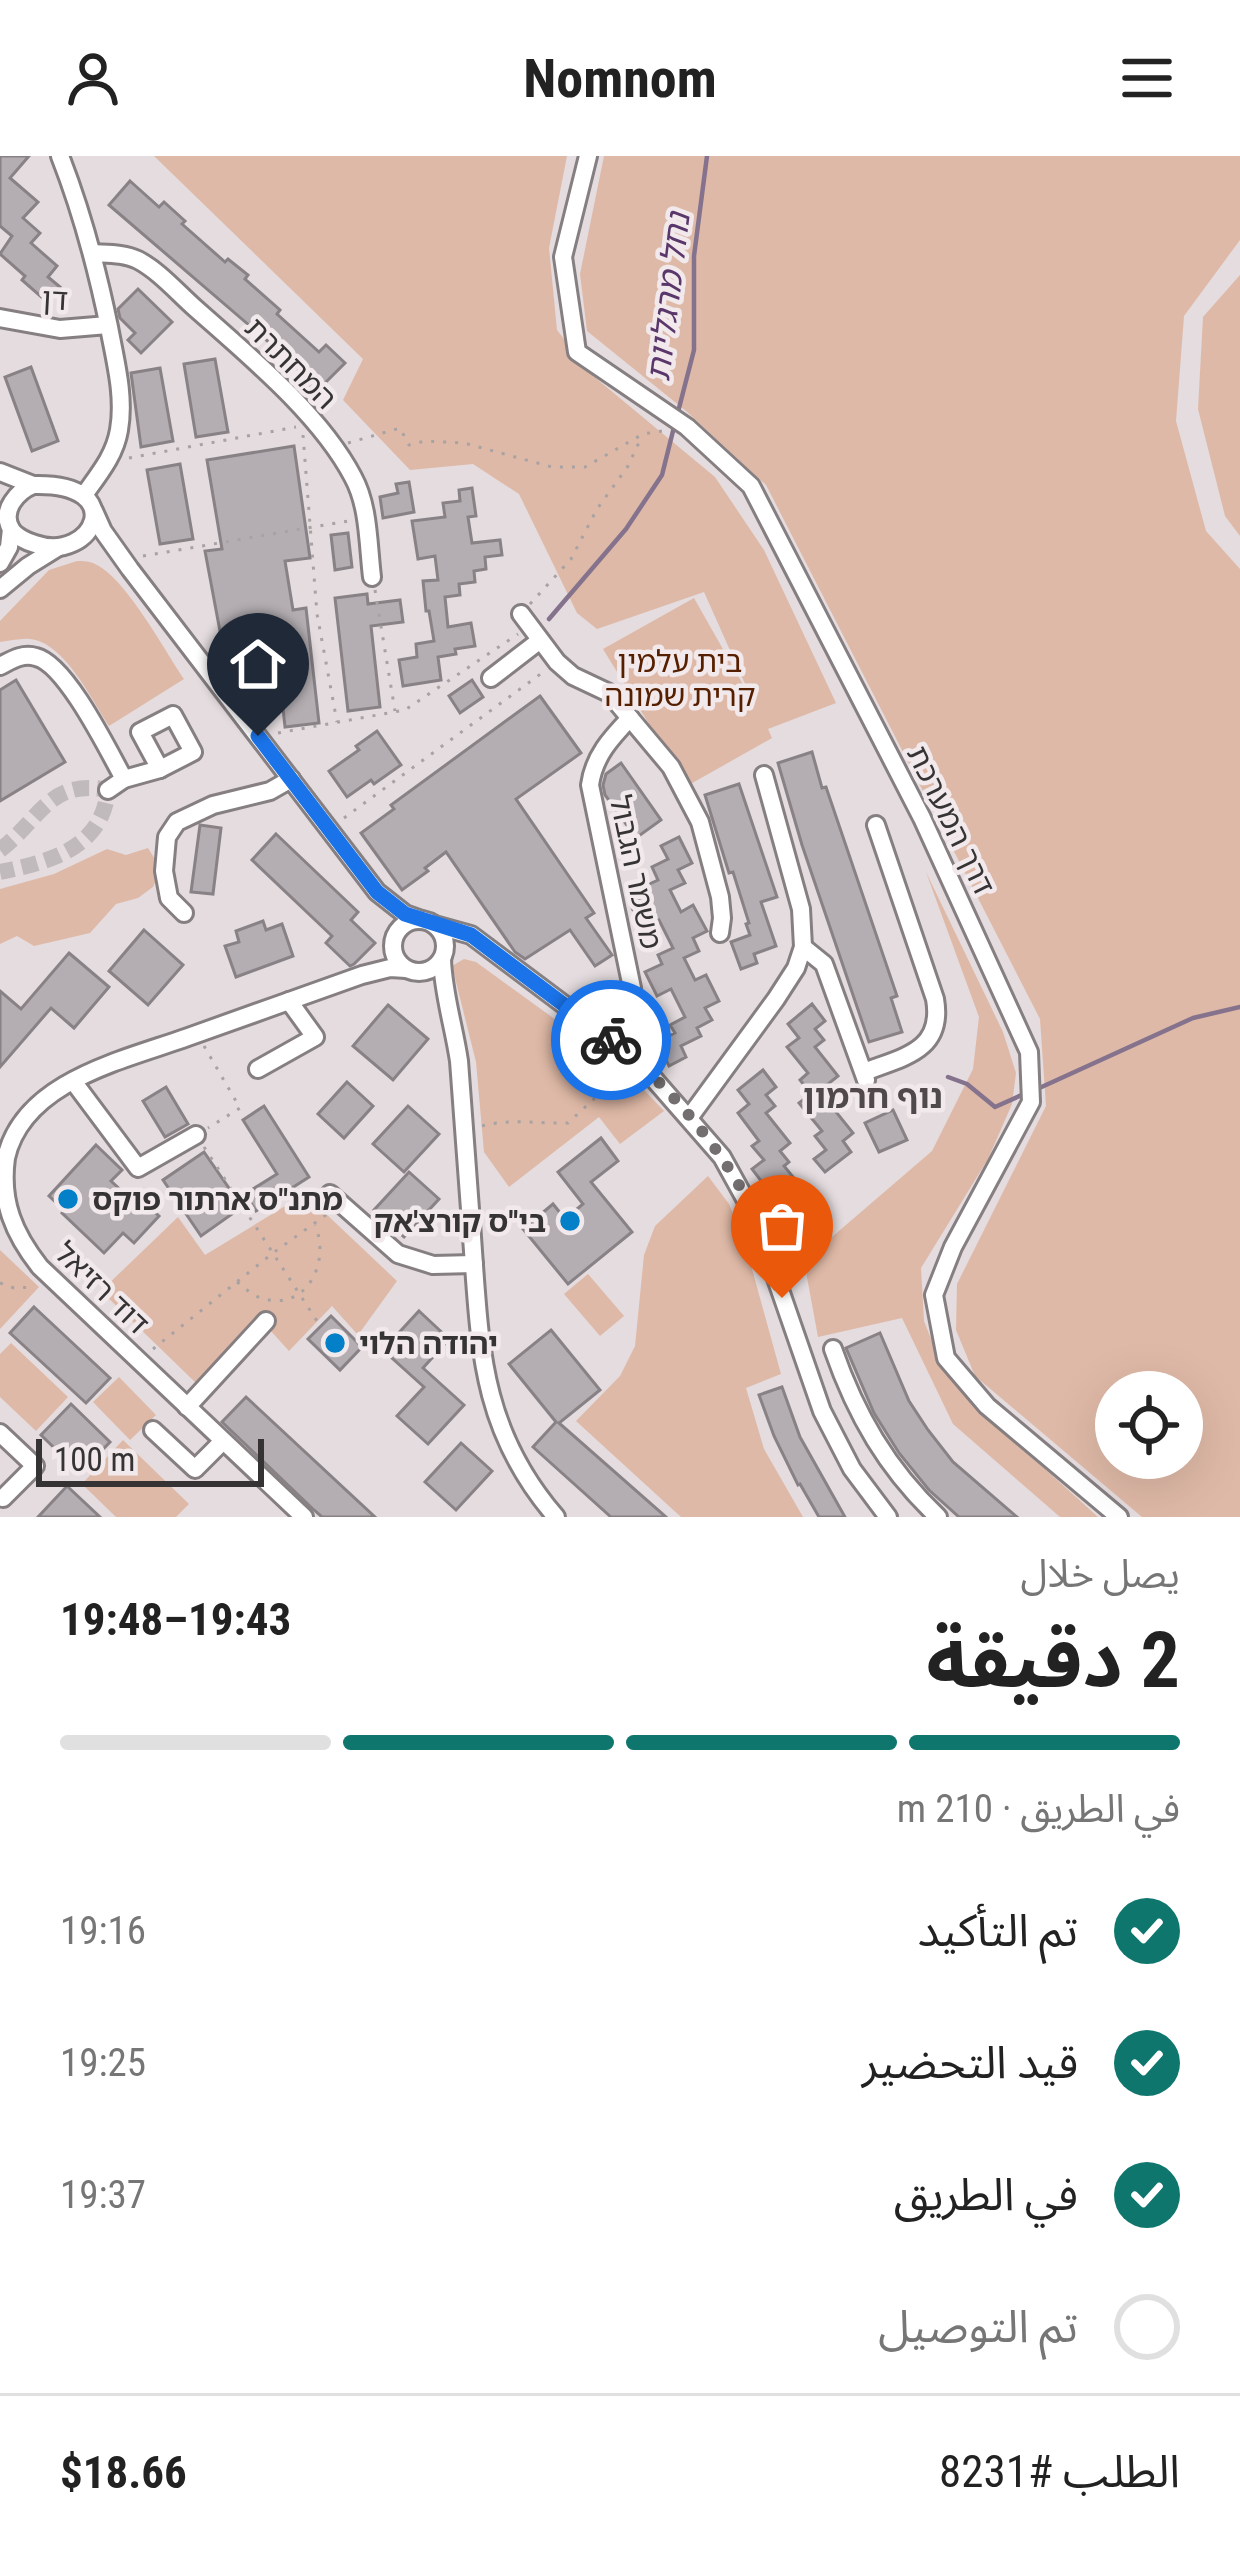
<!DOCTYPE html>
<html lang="ar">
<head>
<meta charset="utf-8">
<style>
	:root { --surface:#fff; --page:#f6f6f6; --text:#222; --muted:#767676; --line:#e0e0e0; --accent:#0f766e }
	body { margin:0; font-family:"Roboto Condensed","Noto Sans Arabic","Noto Sans Hebrew",sans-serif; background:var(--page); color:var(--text); direction:rtl; height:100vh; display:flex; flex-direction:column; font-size:45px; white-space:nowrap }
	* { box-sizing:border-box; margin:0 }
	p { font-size:39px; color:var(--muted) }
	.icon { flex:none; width:66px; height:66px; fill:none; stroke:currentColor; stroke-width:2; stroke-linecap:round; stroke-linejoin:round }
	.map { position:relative; height:1361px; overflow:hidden; direction:ltr }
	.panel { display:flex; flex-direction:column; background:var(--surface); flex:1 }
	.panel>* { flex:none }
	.controls { position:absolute; left:1095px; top:1215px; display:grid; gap:24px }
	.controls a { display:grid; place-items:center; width:108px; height:108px; border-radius:50%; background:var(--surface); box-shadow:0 12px 48px #0002; font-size:60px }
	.scale { position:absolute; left:36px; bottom:30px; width:228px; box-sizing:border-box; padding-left:12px; border:6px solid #363334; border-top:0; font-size:33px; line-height:42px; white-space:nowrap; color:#363334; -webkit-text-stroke:9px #f1e9eb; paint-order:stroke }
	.pin { position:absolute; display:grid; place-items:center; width:102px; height:102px; color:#fff; margin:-123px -51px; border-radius:50% 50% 50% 0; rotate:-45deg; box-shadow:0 0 12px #0007 }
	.pin .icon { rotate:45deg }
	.courier { position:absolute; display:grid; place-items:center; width:120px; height:120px; margin:-60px; border:9px solid #1a73e8; border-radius:50%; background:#fff; color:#222; box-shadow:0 3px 15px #0007 }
	.summary em { font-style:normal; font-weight:700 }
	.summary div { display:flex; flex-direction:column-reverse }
	.summary { display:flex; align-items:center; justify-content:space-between; height:204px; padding:0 60px }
	h1 { font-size:78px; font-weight:700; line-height:90px }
	.bar { display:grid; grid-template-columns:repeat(4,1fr); gap:18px 12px; align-content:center; height:144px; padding:0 60px }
	.bar i { height:15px; border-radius:9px; background:var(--line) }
	.bar .selected { background:var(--accent) }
	.bar p { grid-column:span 4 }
	.line { display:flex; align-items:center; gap:30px; padding:0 60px; border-top:3px solid var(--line) }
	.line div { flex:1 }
	ol { padding:0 60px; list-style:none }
	li { display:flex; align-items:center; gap:36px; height:132px }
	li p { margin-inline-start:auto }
	li .icon { padding:12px; border-radius:50%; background:var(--accent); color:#fff; stroke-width:4 }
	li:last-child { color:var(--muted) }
	li i { width:66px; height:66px; border:6px solid var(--line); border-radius:50% }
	header { display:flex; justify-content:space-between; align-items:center; height:156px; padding:0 60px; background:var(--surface); font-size:54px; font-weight:700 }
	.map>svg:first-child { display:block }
	.green { fill:#dfb9a7; fill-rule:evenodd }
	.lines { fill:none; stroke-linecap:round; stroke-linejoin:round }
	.stream { stroke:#85738e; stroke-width:4.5 }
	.building { fill:#b4aeb2; stroke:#888286; stroke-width:3 }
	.minor-tunnel { stroke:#c1babc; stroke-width:16; stroke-dasharray:16 8; stroke-linecap:butt }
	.minor-casing { stroke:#867f81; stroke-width:22 }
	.path { stroke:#a8a2a3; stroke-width:3; stroke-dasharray:3 9; stroke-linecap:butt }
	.minor { stroke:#fff; stroke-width:16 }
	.done { stroke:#736e70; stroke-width:12; stroke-dasharray:0 21.6 }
	.route { stroke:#1a73e8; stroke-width:15 }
	.poi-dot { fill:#0480c8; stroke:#f1e9eb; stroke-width:4.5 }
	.labels { text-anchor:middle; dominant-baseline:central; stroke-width:9; stroke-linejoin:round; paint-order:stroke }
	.street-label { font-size:30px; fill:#363334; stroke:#f1e9eb }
	.park-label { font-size:30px; fill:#562000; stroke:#f1e9eb }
	.poi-label { font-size:30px; font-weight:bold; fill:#363334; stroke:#f1e9eb; text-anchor:start }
	.water-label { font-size:33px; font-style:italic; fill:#5a376a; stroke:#f1e9eb }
	.neighbourhood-label { font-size:33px; font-weight:bold; fill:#4f494b; stroke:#f1e9eb }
</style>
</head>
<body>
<header><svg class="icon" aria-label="menu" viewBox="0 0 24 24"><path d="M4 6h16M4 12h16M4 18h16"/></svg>Nomnom<svg class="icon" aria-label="person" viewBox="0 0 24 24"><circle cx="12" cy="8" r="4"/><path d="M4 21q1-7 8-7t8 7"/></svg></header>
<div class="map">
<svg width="1240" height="1361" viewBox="0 0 1240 1361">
	<rect width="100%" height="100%" fill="#e4dcde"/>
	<g class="green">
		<polygon points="154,0 567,0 549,92 557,174 592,219 715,321 764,394 836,547 768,573 772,582 687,630 603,493 694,442 754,548 704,436 597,473 577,457 519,338 473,308 410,314 343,244 363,203"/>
		<path d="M 604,0 L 1240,0 L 1240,84 L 1184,160 L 1176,265 L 1206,375 L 1240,413 L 1240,1361 L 1142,1361 L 975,1220 L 956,1174 L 957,1128 L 1046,950 L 1040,863 L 766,329 L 686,255 L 587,175 L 580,118 ZM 1116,1236 L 1182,1236 L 1182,1302 L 1116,1302 Z"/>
		<polygon points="1240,119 1240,380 1225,360 1198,253 1203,161"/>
		<path d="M 77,405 C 84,405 89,405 95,408 C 125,421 165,495 184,523 L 109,570 C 92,544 64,486 30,483 C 21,482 9,485 0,486 L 0,465 L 49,414 Z"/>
		<polygon points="148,692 161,713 153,731 138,742 116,748 90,777 34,790 17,780 0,788 0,733 54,718 107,693 126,699"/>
		<polygon points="926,716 1003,876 1016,917 1012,948 988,1003 921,1112 924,1165 941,1208 972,1247 1098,1361 1060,1361 953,1268 902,1162 818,1181 804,1105 932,995 973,913 979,861"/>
		<polygon points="464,803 476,806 625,914 664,955 620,988 599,961 509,1031 484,996 476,906 452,810"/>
		<polygon points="708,1020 729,1048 744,1084 781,1218 746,1232 764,1293 803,1361 681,1361 576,1265 620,1220 635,1190 644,1099 655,1070"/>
		<polygon points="305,1038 397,1125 358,1179 332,1150 289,1195 260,1163 197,1228 101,1135 178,1061 205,1099"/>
		<polygon points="0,1094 39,1131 0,1173"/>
		<polygon points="588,1118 624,1160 600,1180 564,1138"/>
		<polygon points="11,1187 68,1241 36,1275 0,1241 0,1198"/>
		<polygon points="119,1221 156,1259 130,1284 93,1246"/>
		<polygon points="123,1284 189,1348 176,1361 116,1361 82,1328"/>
	</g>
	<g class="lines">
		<g class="stream">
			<polyline points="678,256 694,194 694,100 707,0"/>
			<polyline points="549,463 626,373 662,319 675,267"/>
			<polyline points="948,921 967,928 995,951 1024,938"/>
			<polyline points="1035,934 1193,862 1240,851"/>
		</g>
	</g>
	<g class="building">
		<polygon points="0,0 29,0 10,22 38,46 23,62 40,77 31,87 57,110 48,121 60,131 47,146 22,124 25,120 0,98 12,80 0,70"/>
		<polygon points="130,25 159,51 164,46 185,65 182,68 225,106 228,103 248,119 245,123 280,154 277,158 319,196 326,189 345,207 315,237 297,219 300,216 271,188 109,49"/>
		<polygon points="138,133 172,166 141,197 128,184 135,177 120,162 118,153"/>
		<polygon points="215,203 228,276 196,281 184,208"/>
		<polygon points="31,211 58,285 32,295 5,221"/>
		<polygon points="160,212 173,285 141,291 131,217"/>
		<polygon points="294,290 310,402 285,405 293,454 306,452 319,567 285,571 277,496 225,502 205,395 222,393 207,304"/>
		<polygon points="180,308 193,383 160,388 147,314"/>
		<polygon points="409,326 414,356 383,362 380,341 398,337 396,328"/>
		<polygon points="472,332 476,360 468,361 472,387 500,384 502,399 485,401 486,413 474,415 475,426 459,428 460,439 445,441 448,471 471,467 475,490 455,493 456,498 438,501 441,524 403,530 399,504 417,501 416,488 434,485 429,455 426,455 423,425 438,424 435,400 418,403 412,365 445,361 443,347 460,345 459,334"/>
		<polygon points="348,377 352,411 335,414 331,379"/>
		<polygon points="367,438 368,448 400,444 403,466 371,470 380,551 348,555 335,442"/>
		<polygon points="16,524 65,606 0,645 0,534"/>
		<polygon points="472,524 483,541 460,557 449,540"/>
		<polygon points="540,540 581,597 516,643 594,757 586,762 612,799 595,810 570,774 525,803 515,796 446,696 425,712 428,715 402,734 361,677 394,653 391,649"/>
		<polygon points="377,575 401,609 374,628 371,624 347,641 329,615 359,594 356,590"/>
		<polygon points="812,596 822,632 826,631 897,840 891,842 902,876 869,886 802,689 778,607"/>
		<polygon points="621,607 661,664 636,682 605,639 603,629 606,618"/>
		<polygon points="739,628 777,741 761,746 776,790 754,798 757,807 741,813 731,786 750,779 746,768 749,767 733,716 729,717 705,639"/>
		<polygon points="200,669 221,672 213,738 191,736"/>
		<polygon points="276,678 358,756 351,764 375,787 354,808 350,810 326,787 332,780 252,704"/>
		<polygon points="679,681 692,707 678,714 685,727 670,734 681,756 693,749 707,775 693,782 699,795 684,802 695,824 706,819 719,845 705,852 712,864 697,872 701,880 681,890 686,901 669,910 657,886 675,877 670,869 685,861 671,833 657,840 645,816 662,808 658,799 673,792 659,764 642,772 630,748 647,740 643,731 658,724 652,711 668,703 661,690"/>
		<polygon points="263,765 266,774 282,768 293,800 236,821 225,790 239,786 236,775"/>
		<polygon points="144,774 183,809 148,849 109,815"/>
		<polygon points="69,797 109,831 74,872 51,852 0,911 0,835 21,853"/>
		<polygon points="812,848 825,865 815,873 824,884 815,891 838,920 828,928 836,939 828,946 853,977 843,985 851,996 825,1016 814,1003 826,994 815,980 822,975 799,947 811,938 800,924 808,917 787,891 799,882 788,868"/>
		<polygon points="388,849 428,883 393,924 353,890"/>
		<polygon points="763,914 776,931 766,939 775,950 766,957 790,987 780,995 789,1006 784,1010 807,1038 797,1046 806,1056 779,1077 769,1064 780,1055 769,1041 772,1039 752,1013 764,1004 752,990 759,985 738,957 749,948 738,934"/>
		<polygon points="347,926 373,950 344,982 318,958"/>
		<polygon points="166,931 188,968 165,981 143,945"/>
		<polygon points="264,950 309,1021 256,1055 245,1038 277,1018 243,964"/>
		<polygon points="408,950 439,978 404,1016 373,988"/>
		<polygon points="893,954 907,984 879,996 865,967"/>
		<polygon points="601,982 618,1005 591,1026 632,1076 568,1128 523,1073 553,1048 565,1063 583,1048 558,1016"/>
		<polygon points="96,989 122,1014 111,1025 139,1051 143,1045 159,1060 134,1087 123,1077 104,1097 62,1057 64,1054 49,1040"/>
		<polygon points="204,996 242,1051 201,1080 163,1024"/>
		<polygon points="409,1016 439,1043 404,1081 374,1054"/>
		<polygon points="34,1151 110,1222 86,1247 10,1177"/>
		<polygon points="419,1155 449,1183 423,1212 464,1249 428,1288 397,1260 424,1231 383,1194"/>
		<polygon points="331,1160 362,1191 340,1214 308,1183"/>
		<polygon points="551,1174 600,1234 559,1267 666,1361 611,1361 533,1291 556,1266 509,1208"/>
		<polygon points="880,1177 909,1245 928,1274 953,1306 1017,1361 959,1361 929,1334 899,1297 874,1257 846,1192"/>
		<polygon points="782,1231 800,1281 845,1361 819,1361 800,1328 798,1329 774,1280 759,1239"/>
		<polygon points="246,1241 375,1361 322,1361 314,1354 222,1266"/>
		<polygon points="71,1248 110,1286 80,1317 41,1279"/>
		<polygon points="461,1287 492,1315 456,1354 425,1326"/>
		<polygon points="67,1330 100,1361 38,1361"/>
	</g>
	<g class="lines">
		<path class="minor-tunnel" d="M 0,694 C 40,664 49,622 108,634 C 102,693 49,706 0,716"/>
		<g class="minor-casing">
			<g id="minor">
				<path d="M 60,0 C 82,56 97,113 109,171 C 115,204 125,240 119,274 C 115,299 99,318 84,339"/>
				<polyline points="588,0 563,101 577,196 687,271 751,330 922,662 1029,896 1031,946 953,1091 934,1139 946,1202 987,1250 1119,1361"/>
				<path d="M 92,97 C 107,98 124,97 138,104 C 159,115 177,136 195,152 C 248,199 320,258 353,321 C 369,350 368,388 372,421"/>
				<polyline points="0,162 60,173 108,169"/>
				<polyline points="0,316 33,329"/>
				<path d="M 33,329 C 132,326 93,408 35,388 C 27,386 15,380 11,373 C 0,354 18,335 33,329 Z"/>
				<polyline points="94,355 103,375 130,413 377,736 405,758 422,764"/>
				<polyline points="0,407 9,391 11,373"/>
				<polyline points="0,433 28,410 57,392"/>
				<polyline points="521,458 557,506 573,520 609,537 671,611 700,666 720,741 722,762 720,777"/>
				<path d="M 0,510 C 12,504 22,497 36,501 C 66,508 108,594 124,623 L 108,634"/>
				<polyline points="491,522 539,485"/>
				<polygon points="173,559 193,596 160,613 140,576"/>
				<polyline points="124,623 160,613"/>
				<polyline points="184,757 169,742 164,715 167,681 177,666 213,649 270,635 291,623"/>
				<circle cx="419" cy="790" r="26"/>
				<polyline points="435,769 471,779 623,893 653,922 722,1001 754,1059 822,1255 852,1313 888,1361"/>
				<polyline points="803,791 824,808 866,924"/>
				<path d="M 442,803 C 443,837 454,871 459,905 C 463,963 468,1022 472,1081 C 480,1190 480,1273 556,1361"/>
				<path d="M 623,893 L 634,850 L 632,832 L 590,629 C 594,600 611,582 630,562"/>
				<polyline points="258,913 315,881 289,845"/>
				<path d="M 864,916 C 903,901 944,895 935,843 L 876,669"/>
				<polyline points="73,925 138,1012 196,979"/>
				<polyline points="689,962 776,843 796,812 803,791 801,753 764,619"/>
				<polyline points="330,1038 398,1098 433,1109 474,1108"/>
				<path d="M 833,1193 C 856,1259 887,1313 938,1361"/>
				<polyline points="187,1251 266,1165"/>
				<polyline points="153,1274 195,1313 223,1285"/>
				<polyline points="0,1277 35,1310 3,1342"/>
				<path d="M 304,1361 L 40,1111 C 14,1078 0,1046 6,1002 C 23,925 124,904 188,881 C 246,860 304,840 362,819 L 390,812 L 406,813"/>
			</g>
		</g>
		<g class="path">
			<polyline points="303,279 317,458 337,566"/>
			<polyline points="348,287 400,272 409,289 425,285 464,287 552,311 585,311 643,278 662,275"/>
			<polyline points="129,302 296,271"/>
			<polyline points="143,400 348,365"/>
			<polyline points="375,434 395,555"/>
			<polyline points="530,448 571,403 597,353 628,310 641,282"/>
			<polyline points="278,577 405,554 518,478"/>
			<polyline points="344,662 546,514"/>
			<polyline points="204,890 240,952 208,972"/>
			<path d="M 482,970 C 512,962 538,968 568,967 L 625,914"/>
			<polyline points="204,991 317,1165"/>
			<path d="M 237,1126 C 245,1132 252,1139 261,1142 C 307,1157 331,1105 315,1069"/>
			<polyline points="0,1127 14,1132 34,1131"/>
			<polyline points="153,1193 273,1097 330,1056"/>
		</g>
		<use href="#minor" class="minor"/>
	</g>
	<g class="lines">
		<path class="done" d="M 611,884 C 663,923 725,995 752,1054 C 765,1082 772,1113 782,1142"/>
		<polyline class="route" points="258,580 377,736 405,758 471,779 611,884"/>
	</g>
	<g class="poi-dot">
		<circle cx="68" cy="1043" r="12"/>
		<circle cx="570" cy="1065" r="12"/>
		<circle cx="335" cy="1187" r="12"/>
	</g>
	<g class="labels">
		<g class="street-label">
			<text transform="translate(55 143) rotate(3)">דן</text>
			<text transform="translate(291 207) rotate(45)">המחתרת</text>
			<text transform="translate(951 664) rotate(64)">דרך המערכת</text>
			<text transform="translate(636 716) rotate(78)">משמר הגבול</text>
			<text transform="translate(102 1132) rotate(44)">דוד רזיאל</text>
		</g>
		<g class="park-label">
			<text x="680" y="505">בית עלמין<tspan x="680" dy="34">קרית שמונה</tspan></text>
		</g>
		<g class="poi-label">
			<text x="92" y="1043">מתנ"ס ארתור פוקס</text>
			<text x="546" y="1065" text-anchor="end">בי''ס קורצ'אק</text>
			<text x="359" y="1187">יהודה הלוי</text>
		</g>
		<g class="water-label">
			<text transform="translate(668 141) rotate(-83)">נחל מרגליות</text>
		</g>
		<g class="neighbourhood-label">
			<text x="873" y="940">נוף חרמון</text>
		</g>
	</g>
</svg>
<div class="controls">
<a><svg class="icon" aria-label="locate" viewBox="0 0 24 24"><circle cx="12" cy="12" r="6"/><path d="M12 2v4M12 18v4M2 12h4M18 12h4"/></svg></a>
</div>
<div class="scale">100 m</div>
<div class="pin" style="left:782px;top:1142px;background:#ea580c"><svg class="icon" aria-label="bag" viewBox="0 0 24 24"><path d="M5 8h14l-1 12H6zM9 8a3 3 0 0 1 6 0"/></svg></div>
<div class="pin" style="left:258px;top:580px;background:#1f2937"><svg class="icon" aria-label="home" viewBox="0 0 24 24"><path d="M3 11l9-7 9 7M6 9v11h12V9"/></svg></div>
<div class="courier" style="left:611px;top:884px"><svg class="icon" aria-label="bike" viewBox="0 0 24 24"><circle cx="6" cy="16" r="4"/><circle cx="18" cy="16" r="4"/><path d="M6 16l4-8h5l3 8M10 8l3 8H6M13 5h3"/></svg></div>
</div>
<section class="panel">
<div class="summary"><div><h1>2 دقيقة</h1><p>يصل خلال</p></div><em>19:43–19:48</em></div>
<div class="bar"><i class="selected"></i><i class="selected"></i><i class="selected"></i><i></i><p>في الطريق · 210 m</p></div>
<ol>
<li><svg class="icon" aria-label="check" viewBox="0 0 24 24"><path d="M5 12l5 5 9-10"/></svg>تم التأكيد<p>19:16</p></li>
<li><svg class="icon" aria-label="check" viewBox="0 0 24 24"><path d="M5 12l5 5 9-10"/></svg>قيد التحضير<p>19:25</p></li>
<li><svg class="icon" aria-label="check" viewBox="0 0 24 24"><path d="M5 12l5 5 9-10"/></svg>في الطريق<p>19:37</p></li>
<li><i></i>تم التوصيل</li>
</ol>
<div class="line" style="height:156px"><div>الطلب #8231</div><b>$18.66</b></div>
</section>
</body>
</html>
